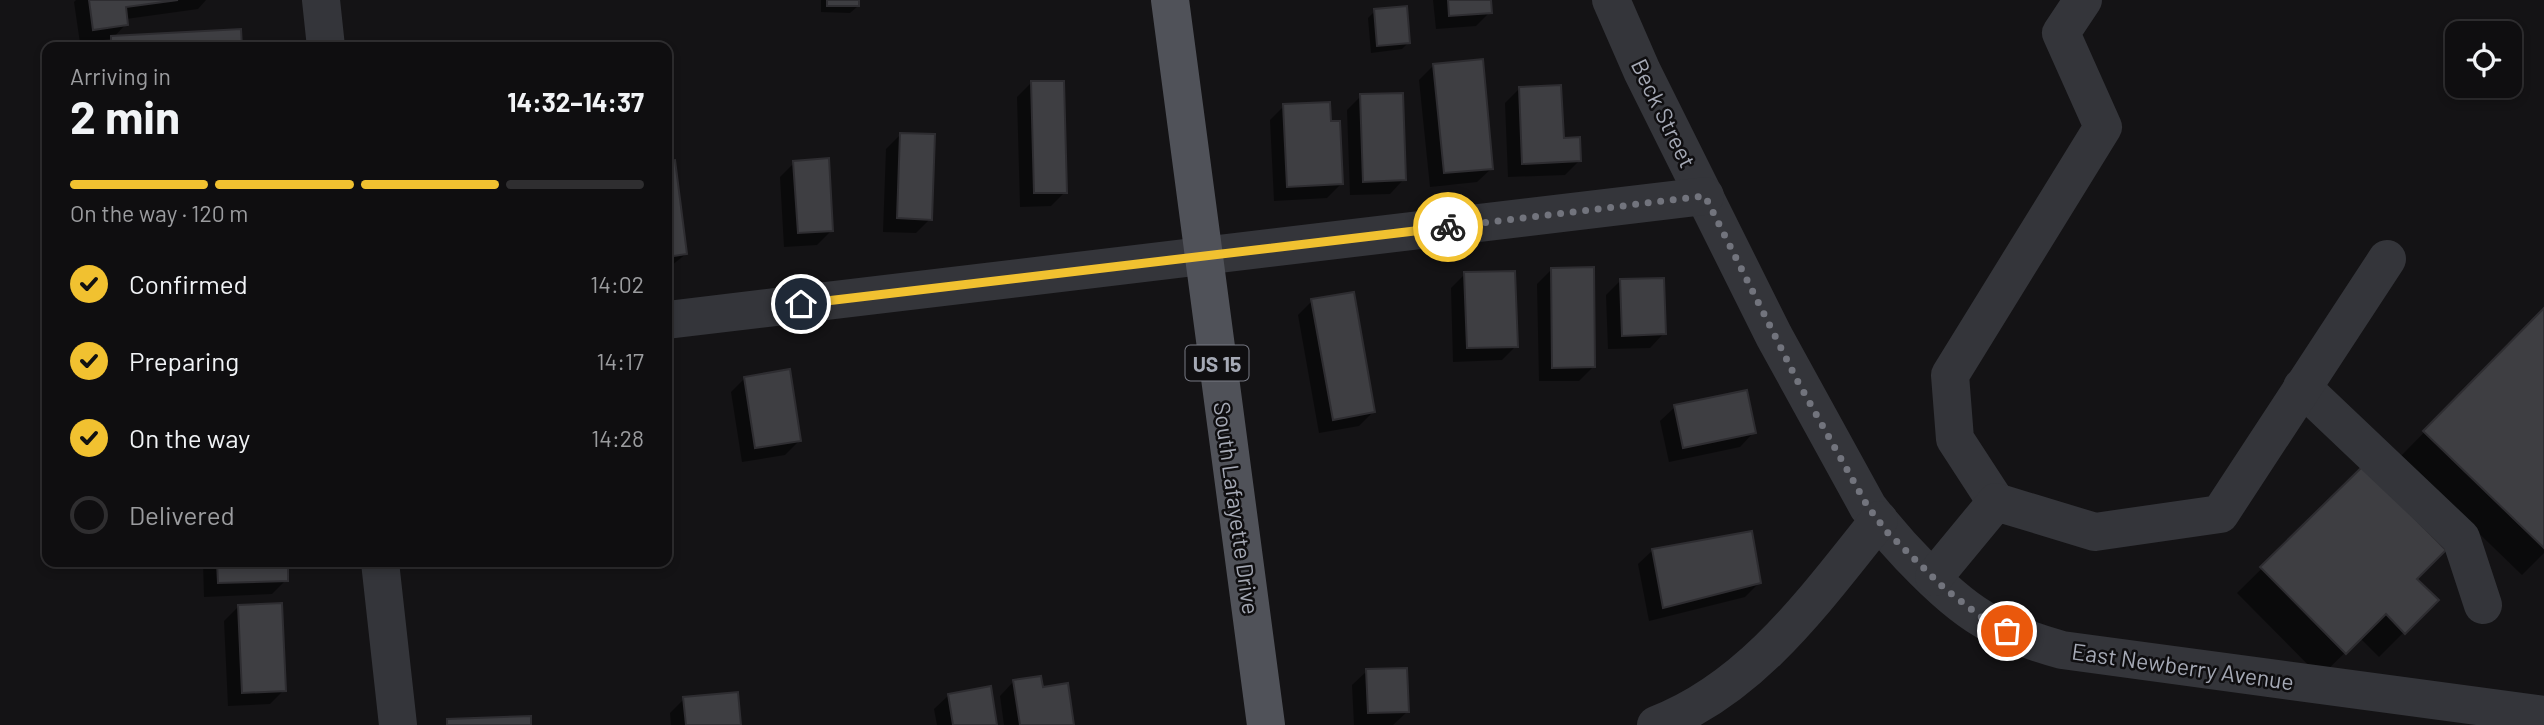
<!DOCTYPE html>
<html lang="en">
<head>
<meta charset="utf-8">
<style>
	:root { --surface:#0f0e10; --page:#1d1c1e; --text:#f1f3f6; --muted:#9b9c9f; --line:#2f2e30; --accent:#f1c130 }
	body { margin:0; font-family:Barlow,sans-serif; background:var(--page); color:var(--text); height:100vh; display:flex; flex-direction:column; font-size:26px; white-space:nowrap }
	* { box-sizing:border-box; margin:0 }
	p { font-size:23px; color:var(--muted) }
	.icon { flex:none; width:38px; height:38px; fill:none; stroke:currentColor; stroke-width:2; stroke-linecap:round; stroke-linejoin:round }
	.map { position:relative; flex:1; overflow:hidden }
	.details { position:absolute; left:42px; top:42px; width:630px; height:525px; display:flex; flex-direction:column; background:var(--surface); border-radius:14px; box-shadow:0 4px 10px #0003,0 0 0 2px var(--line) }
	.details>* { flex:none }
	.buttons { position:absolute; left:2445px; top:21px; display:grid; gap:14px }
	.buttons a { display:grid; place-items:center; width:77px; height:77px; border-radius:14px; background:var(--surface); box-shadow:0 4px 10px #0003,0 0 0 2px var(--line); font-size:35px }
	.pin { position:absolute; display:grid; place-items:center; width:60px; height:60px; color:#fff; margin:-30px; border:4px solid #fff; border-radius:50%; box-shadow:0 2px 7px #0007 }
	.courier { position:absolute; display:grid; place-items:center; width:70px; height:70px; margin:-35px; border:5px solid #f1c130; border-radius:50%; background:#fff; color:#222; box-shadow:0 2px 9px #0007 }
	.headline em { font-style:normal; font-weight:700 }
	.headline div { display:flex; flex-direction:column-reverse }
	.headline { display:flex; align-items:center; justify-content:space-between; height:119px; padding:0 28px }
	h1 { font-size:46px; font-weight:700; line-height:52px }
	.bar { display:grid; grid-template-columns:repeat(4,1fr); gap:10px 7px; align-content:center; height:84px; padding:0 28px }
	.bar i { height:9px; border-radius:5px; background:var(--line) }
	.bar .active { background:var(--accent) }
	.bar p { grid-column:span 4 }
	ol { padding:0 28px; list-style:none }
	li { display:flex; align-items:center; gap:21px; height:77px }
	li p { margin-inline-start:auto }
	li .icon { padding:7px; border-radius:50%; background:var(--accent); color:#111; stroke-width:4 }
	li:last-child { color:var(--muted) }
	li i { width:38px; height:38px; border:4px solid var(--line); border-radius:50% }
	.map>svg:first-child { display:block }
	.shadow { fill:#0007 }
	.building { fill:#3e3e42; stroke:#2e2d31; stroke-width:2 }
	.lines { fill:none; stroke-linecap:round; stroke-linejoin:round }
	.minor { stroke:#34353a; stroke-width:38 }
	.major { stroke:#505259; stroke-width:38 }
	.done { stroke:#72747d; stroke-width:7; stroke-dasharray:0 12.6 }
	.route { stroke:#f1c130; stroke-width:9 }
	.labels { text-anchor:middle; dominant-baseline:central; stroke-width:5; stroke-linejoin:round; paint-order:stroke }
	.shield { fill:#0f0e10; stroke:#787a84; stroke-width:2 }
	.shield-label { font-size:21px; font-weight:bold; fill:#a5a9b5 }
	.street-label { font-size:23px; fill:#a5a9b5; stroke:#0f0e10 }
</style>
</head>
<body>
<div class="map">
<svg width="2544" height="725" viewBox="0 0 2544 725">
	<rect width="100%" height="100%" fill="#141315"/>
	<g class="shadow">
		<polygon points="76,0 206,0 198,9 126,19 126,24 113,38 240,31 240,47 102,47 111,39 80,43 74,2"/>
		<polygon points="821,0 858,0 858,6 850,13 821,12"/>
		<polygon points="1433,0 1489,0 1490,12 1476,26 1436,29"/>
		<polygon points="1375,11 1409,42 1402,49 1371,53 1368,18"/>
		<polygon points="1434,65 1492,168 1477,182 1430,187 1419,80"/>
		<polygon points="1031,83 1065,192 1051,206 1020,207 1017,97"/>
		<polygon points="1520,88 1579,161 1565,175 1508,177 1505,103"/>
		<polygon points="1361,96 1404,179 1390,194 1350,195 1347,110"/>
		<polygon points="1284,106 1329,123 1341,184 1327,198 1274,201 1270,120"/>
		<polygon points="900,135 930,219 916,233 883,232 886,149"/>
		<polygon points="674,162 686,254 667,269 667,163"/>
		<polygon points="794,163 832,230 817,245 784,247 780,177"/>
		<polygon points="1552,269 1594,366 1579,381 1539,381 1537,284"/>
		<polygon points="1465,274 1516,346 1502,360 1453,362 1451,288"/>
		<polygon points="1620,281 1664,333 1650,348 1608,349 1606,295"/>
		<polygon points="1312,301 1374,411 1359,426 1319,433 1298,315"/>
		<polygon points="2544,310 2544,553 2522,575 2400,457"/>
		<polygon points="745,378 799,441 785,455 742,462 731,392"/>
		<polygon points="1675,407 1754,432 1740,447 1669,462 1660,421"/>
		<polygon points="2363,469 2415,579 2436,600 2379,657 2360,638 2320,677 2237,593"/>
		<polygon points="1653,550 1759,583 1745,597 1649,621 1638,564"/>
		<polygon points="203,562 286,562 286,580 272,594 204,597"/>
		<polygon points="238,607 284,690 270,704 228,706 224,621"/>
		<polygon points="1367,671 1408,711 1393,725 1354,725 1352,685"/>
		<polygon points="1014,681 1072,725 1004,725 1000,696"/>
		<polygon points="949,695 995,725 937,725 934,709"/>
		<polygon points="684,699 739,725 671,725 670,713"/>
	</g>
	<g class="building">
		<polygon points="89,0 178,0 126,7 128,25 93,30"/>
		<rect x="827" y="0" width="32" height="6"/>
		<polygon points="1448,0 1491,0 1492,13 1449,16"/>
		<polygon points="1407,6 1410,43 1377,46 1374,9"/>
		<polygon points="241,29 242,47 111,47 111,36"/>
		<polygon points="1483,59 1493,169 1444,173 1433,64"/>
		<polygon points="1031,81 1064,81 1067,193 1034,193"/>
		<polygon points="1561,85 1564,138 1580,137 1581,161 1522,164 1519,87"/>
		<polygon points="1403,93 1406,180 1363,182 1360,94"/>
		<polygon points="1330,102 1331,121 1340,121 1343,184 1287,187 1283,104"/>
		<polygon points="900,133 935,134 932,220 897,218"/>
		<polygon points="829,158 833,231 798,233 793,161"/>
		<polygon points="675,160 687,254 667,257 667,161"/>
		<polygon points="1594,267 1595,367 1552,368 1551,268"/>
		<polygon points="1515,271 1518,347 1467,348 1464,272"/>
		<polygon points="1664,278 1666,334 1622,336 1620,279"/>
		<polygon points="1354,292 1375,412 1333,420 1311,299"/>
		<polygon points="2544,308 2544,548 2423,431"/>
		<polygon points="790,369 801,441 755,448 744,377"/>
		<polygon points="1747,390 1756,433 1683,448 1674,405"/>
		<polygon points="2363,466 2446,550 2417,579 2439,600 2405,634 2386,614 2346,654 2260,567"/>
		<polygon points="1752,531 1761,583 1663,608 1652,549"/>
		<polygon points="217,562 288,562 288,581 218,583"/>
		<polygon points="282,603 286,691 242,693 238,605"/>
		<polygon points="1407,668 1409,712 1368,713 1366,669"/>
		<polygon points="1041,676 1043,687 1068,683 1074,725 1020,725 1013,680"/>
		<polygon points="991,686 997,725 953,725 948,694"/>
		<polygon points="738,692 741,725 686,725 683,697"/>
		<polygon points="531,716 531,725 447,725 447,719"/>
	</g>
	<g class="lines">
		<g class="minor">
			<polyline points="321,0 326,47"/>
			<path d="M 1611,0 L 1642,71 L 1774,336 L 1868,507 C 1896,543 1949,602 1990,623 C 2013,635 2037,643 2062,650 L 2544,715"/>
			<polyline points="667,320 1705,196"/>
			<polyline points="2302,387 2461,538 2483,605"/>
			<polyline points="1996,502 1955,439 1950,375 2103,127 2061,33 2083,0"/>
			<polyline points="380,562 398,725"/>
			<polyline points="1934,577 1996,502 2095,532 2220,514 2387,259"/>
			<path d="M 1656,725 C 1753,688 1816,598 1879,520"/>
		</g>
		<polyline class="major" points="1170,0 1266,725"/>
	</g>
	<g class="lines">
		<polyline class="done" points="1448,227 1705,196 1797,380 1868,507 1887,532 1945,589 1988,622 2007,631"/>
		<polyline class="route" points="801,304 1448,227"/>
	</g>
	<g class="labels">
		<rect class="shield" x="1185.5" y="345.5" width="63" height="35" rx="5"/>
		<g class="shield-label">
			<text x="1217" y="363">US 15</text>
		</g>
		<g class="street-label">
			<text transform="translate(1664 113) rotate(64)">Beck Street</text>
			<text transform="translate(1237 508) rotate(82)">South Lafayette Drive</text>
			<text transform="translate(2183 666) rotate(8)">East Newberry Avenue</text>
		</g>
	</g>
</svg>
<div class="buttons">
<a><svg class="icon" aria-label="locate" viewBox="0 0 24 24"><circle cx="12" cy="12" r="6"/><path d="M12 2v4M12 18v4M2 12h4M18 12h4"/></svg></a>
</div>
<div class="pin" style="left:2007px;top:631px;background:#ea580c"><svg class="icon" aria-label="bag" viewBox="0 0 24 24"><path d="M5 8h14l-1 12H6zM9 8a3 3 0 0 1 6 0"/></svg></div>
<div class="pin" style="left:801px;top:304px;background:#1f2937"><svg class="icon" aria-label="home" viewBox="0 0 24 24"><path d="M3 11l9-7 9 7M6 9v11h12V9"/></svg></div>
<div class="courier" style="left:1448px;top:227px"><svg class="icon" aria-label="bike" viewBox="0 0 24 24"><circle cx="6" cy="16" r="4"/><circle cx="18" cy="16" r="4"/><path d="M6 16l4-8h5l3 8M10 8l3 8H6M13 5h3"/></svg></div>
<section class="details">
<div class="headline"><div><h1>2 min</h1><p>Arriving in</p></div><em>14:32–14:37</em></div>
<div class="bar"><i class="active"></i><i class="active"></i><i class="active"></i><i></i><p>On the way · 120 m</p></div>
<ol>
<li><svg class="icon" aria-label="check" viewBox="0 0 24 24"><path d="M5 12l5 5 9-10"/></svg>Confirmed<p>14:02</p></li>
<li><svg class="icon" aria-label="check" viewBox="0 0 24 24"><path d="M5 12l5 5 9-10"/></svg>Preparing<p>14:17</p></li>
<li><svg class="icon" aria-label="check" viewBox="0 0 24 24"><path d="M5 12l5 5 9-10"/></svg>On the way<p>14:28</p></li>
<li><i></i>Delivered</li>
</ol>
</section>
</div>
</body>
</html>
